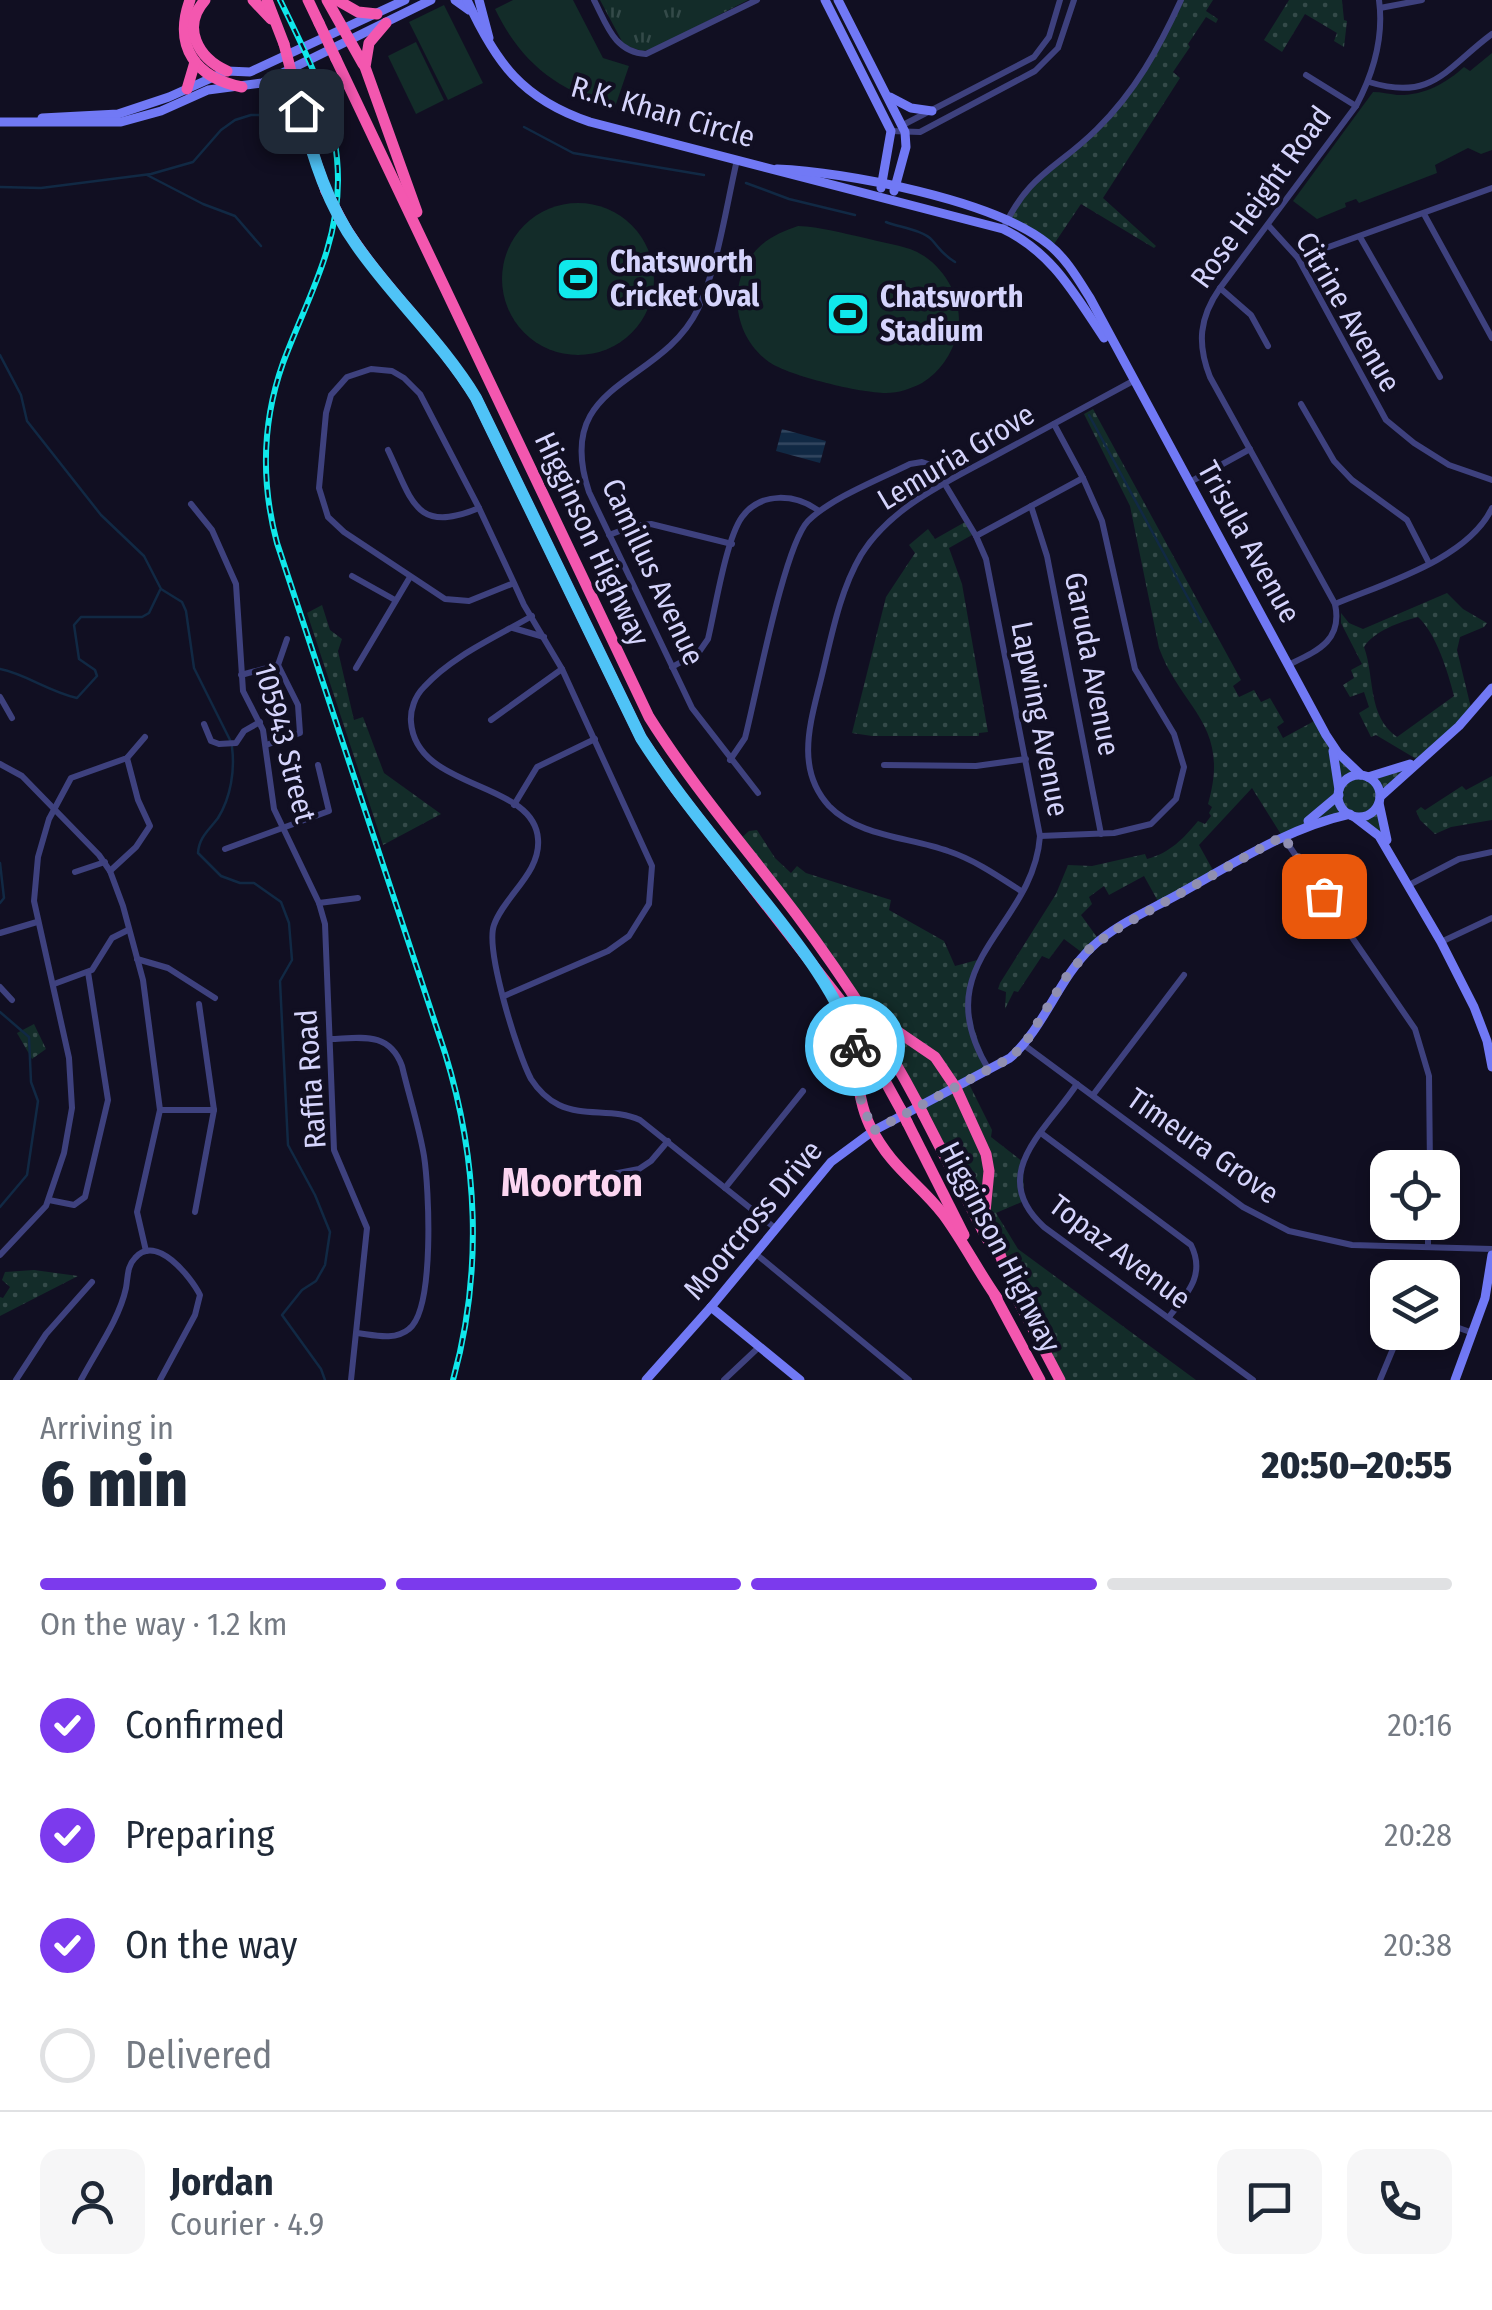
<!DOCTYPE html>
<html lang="en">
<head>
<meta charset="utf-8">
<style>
	:root { --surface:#fff; --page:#f6f6f7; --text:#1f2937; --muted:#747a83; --line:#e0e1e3; --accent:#7c3aed }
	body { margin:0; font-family:"Fira Sans Condensed",sans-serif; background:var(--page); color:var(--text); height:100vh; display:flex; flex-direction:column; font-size:38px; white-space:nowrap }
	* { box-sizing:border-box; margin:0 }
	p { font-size:32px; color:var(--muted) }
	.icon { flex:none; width:55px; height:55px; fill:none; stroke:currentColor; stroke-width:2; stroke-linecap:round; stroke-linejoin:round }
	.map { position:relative; height:1380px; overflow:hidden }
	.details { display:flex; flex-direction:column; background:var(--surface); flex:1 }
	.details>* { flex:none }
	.tools { position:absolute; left:1370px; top:1150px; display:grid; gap:20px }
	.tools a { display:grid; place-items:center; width:90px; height:90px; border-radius:20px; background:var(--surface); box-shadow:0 5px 15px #0003; font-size:50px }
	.pin { position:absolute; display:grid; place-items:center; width:85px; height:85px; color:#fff; margin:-42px; border-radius:20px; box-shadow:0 5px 15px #0006 }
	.courier { position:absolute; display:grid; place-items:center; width:100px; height:100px; margin:-50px; border:8px solid #4fc3f7; border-radius:50%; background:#fff; color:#222; box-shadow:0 2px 12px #0007 }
	.head em { font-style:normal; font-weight:800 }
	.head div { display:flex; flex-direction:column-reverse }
	.head { display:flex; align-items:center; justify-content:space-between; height:170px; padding:0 40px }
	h1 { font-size:65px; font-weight:800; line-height:75px }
	.bar { display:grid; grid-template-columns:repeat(4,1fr); gap:15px 10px; align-content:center; height:120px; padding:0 40px }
	.bar i { height:12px; border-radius:8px; background:var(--line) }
	.bar .active { background:var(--accent) }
	.bar p { grid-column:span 4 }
	.line { display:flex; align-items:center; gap:25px; padding:0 40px; border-top:2px solid var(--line) }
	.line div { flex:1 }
	.round { display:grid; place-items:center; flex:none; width:105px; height:105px; border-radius:20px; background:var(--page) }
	ol { padding:0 40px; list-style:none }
	li { display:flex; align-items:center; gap:30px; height:110px }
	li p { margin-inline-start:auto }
	li .icon { padding:10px; border-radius:50%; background:var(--accent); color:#fff; stroke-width:4 }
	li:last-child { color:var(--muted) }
	li i { width:55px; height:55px; border:5px solid var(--line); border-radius:50% }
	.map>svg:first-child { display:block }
	.grass { fill:url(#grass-dots); fill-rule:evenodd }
	.park { fill:url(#park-tufts) }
	.pitch { fill:#132c29 }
	.water { fill:url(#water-rules) }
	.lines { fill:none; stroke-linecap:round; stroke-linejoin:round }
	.stream { stroke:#112944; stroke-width:2.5 }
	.street { stroke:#3e417e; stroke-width:6 }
	.secondary { stroke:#7179f5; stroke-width:9 }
	.highway { stroke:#f357af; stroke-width:11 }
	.rail-casing { stroke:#10e8eb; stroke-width:6 }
	.rail { stroke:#110f22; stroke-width:2.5; stroke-dasharray:8; stroke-linecap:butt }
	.highway-bridge { stroke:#f357af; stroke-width:11 }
	.done { stroke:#908fb0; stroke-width:10; stroke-dasharray:0 18 }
	.route { stroke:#4fc3f7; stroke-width:12 }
	.labels { text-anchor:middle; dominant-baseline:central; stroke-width:8; stroke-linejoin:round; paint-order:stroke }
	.street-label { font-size:30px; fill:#d5d4fc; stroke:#110f22 }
	.poi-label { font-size:30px; font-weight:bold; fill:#d5d4fc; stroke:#110f22; text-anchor:start }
	.district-label { font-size:40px; font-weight:bold; fill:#fcd6f1; stroke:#110f22 }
</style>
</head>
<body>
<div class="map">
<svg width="1492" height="1380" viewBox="0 0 1492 1380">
	<defs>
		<pattern id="grass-dots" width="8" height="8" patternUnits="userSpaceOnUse" patternTransform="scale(2.5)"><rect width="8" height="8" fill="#132c29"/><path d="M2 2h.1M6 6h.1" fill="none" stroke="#344a49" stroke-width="1.8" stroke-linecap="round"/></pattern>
		<pattern id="park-tufts" width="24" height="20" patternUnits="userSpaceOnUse" patternTransform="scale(2.5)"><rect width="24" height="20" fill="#132c29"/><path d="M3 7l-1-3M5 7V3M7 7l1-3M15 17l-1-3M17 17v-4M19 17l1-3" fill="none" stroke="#344a49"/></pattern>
		<pattern id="water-rules" width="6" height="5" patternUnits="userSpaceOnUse" patternTransform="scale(2.5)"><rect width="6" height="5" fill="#112944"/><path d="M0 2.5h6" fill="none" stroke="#334760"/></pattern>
	</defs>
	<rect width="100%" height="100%" fill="#110f22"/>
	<g class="grass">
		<polygon points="1180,0 1213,0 1206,11 1218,19 1216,23 1206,17 1188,44 1190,47 1173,72 1180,78 1103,198 1156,246 1154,248 1081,204 1052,247 1008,219 1014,204 1084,141 1131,90"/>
		<polygon points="1289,0 1342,0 1344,20 1347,21 1344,47 1334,41 1337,33 1305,14 1282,52 1264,40"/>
		<path d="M 1093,409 L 1241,680 L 1233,686 L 1239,697 L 1254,690 L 1261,702 L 1270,698 L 1284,722 L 1277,727 L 1283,738 L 1318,719 L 1326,735 L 1362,774 L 1370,776 L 1418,760 L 1376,735 L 1371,737 L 1359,713 L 1369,707 L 1364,692 L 1350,697 L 1343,685 L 1354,678 L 1351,670 L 1362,664 L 1341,623 L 1341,613 L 1349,623 L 1363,629 L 1447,593 L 1463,609 L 1487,623 L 1484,627 L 1460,637 L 1457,650 L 1472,712 L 1381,797 L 1385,834 L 1396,861 L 1379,836 L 1353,816 L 1319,818 L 1282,836 L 1252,788 L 1199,845 L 1214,872 L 1159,903 L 1144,876 L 1109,895 L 1104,886 L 1089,897 L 1092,904 L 1081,915 L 1099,940 L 1084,954 L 1064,939 L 1049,959 L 1042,956 L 1018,992 L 1014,991 L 1005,1009 L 1006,992 L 998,989 L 1000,983 L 1056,894 L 1068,865 L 1092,866 L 1145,854 L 1147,859 C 1170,853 1184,838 1198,821 L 1205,824 L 1211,816 L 1209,813 L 1212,807 L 1208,804 C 1231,724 1182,710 1159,648 L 1130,506 L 1084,414 ZM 1418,617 C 1436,633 1448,672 1454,696 L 1397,737 C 1367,716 1375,677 1364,647 C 1374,631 1400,622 1418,617 Z"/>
		<polygon points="965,522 972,535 949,548 962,584 988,732 979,733 979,736 872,736 852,733 886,597 915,553 909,545 928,529 935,539"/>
		<polygon points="322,605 330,630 342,639 338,651 354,720 363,717 384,773 441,814 383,845 307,613"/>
		<polygon points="1492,776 1492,820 1451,827 1435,834 1420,820 1416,811 1421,807 1425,810 1462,786 1466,790"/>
		<path d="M 757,830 L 775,858 L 791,873 L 797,866 L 806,873 L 891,900 L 889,910 L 944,941 L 955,966 L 981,959 C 959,1003 974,1029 990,1071 L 968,1082 L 992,1130 L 991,1137 L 1023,1162 L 1024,1201 L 996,1213 L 1018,1249 L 1196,1380 L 1060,1380 L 891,1052 L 739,840 L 749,831 Z"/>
		<polygon points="34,1024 46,1049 32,1059 17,1033"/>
		<polygon points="34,1270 78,1276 0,1316 0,1297 3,1298 10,1287 2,1280 5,1272"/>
	</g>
	<polygon class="park" points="600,0 748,0 653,49 642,51 624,45"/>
	<g class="pitch">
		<path d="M 513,0 L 573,0 L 603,58 L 629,66 L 615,107 C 558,91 521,63 495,9 Z"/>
		<polygon points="444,5 483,83 448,100 409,22"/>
		<polygon points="416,42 444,100 416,114 388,56"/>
		<path d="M 1492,53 L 1492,150 L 1481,154 L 1468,148 L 1435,165 L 1437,173 L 1359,203 L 1356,199 L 1345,203 L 1346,207 L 1317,219 L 1293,201 L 1373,92 C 1382,92 1389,94 1397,95 C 1423,96 1445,84 1464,67 L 1470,71 Z"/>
		<circle cx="578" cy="279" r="76"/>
		<path d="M 798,226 C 821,227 842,233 865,238 C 880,242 895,244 910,249 C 943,261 966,300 957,335 C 952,354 939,373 922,383 C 910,389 899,393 886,393 C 861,393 789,376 769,362 C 734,337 727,287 753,254 C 764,239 781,232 798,226 Z"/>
	</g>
	<polygon class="water" points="782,429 826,441 820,463 776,451"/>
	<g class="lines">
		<g class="stream">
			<polyline points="524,127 573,153 704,175"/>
			<polyline points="147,175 203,204 235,216 261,246"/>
			<polyline points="746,183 789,199 855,215"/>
			<polyline points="0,187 41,188 151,174 193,162 221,130 235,120 251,115 275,115"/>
			<path d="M 886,222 C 898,227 923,230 932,240 C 940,249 943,255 955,262"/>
			<polyline points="0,355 21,395 27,421 101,515 144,556 161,589 182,602 186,611 194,668 230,740"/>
			<polyline points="1089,415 1201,622"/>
			<path d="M 0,669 C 26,674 47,691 77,698 L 97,676 L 95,670 L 79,659 L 74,625 L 81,617 L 142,617 L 149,613 L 160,590"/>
			<path d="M 232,747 C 235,770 231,797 218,818 C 209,830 199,837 198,853 L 221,876 L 240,883 L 254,883 L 281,902 L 289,923 L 292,960 L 280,981 L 288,1145 L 315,1195 L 330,1232 L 325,1265 L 316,1281 L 302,1290 L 282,1315 L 321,1369 L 325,1380"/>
			<polyline points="0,863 4,898 0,903"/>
			<polyline points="0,1012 29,1037 31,1082 38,1101 27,1175 0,1207"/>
		</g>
		<g class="street">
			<path d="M 594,0 C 607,25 614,52 646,54 L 757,0"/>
			<polyline points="1380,8 1422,0"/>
			<polyline points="1306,75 1356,106"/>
			<path d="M 1369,82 C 1433,102 1446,68 1492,34"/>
			<polyline points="901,126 1034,57 1049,37 1060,0"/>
			<polyline points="891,131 920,132 1035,71 1058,48 1074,0"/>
			<path d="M 737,160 C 726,207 718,266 698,309 C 660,387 552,380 589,492 L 692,708 L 758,793"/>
			<polyline points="1424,214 1492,338"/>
			<polyline points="1268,225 1298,258 1386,420 1414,443 1449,465 1492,480"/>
			<path d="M 1003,229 C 1029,173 1057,169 1097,129 C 1135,92 1159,48 1181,0"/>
			<polyline points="1360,237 1440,377"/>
			<polyline points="1298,258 1492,188"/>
			<polyline points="1220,288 1251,315 1268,346"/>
			<polyline points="1301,404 1334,461 1352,480 1407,520 1429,563"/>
			<path d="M 388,450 C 412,500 415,535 479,508"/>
			<polyline points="1190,482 1250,449"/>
			<polyline points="191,504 212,530 236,584 243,691 263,730 274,809 319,903 325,924 334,1150 367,1228 351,1380"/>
			<polyline points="1031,506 1047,556 1101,834"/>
			<polyline points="609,535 633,526 651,524 732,544"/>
			<polyline points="976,536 1083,478"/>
			<polyline points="352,576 395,600"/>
			<path d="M 1335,604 C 1385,583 1468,559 1492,508"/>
			<path d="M 532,616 C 496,637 452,656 424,687 C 415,696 410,710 411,722 C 416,791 534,780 538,839 C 541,873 504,896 494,925 C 485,950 518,1055 531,1079 C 538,1090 547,1099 559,1105 C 584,1117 614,1108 640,1120 L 775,1228"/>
			<polyline points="513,628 544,637"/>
			<polyline points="278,665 287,639"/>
			<path d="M 1288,665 C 1317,651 1343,641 1335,604 L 1210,377 C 1197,344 1199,318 1220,288 L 1356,106 C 1373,74 1384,37 1379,0"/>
			<path d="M 672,667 L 699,652 L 708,639 C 715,610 726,539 742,517 C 761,491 796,494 819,511"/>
			<polyline points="356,668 410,577"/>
			<polyline points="241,675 278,665 298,705 300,733 266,745"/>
			<polyline points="0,697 12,718"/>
			<polyline points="491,720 562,669"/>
			<polyline points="204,724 211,741 219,744 236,743 244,731 260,722"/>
			<path d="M 730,760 L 745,738 C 756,696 784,546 808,521 C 831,498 880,479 910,464 L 922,462 L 934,466 L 976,536 L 986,559 L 1040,836 C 1033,930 923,962 989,1070"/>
			<polyline points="0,764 22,776 99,855 110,871 123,906 143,980 160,1110 137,1212 146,1251"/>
			<polyline points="884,765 976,766 1026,759"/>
			<polyline points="514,805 537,767 595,739"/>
			<polyline points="1040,836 1114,833 1151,824 1176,799 1184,767 1174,734 1135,669 1102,521 1083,478 1054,424"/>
			<polyline points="1283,837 1415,1029 1429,1076 1430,1168"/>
			<polyline points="225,849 329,811 318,765"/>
			<polyline points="110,871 136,847 150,826 138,800 127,758"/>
			<polyline points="75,872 105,862"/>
			<polyline points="1409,885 1459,859 1492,852"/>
			<path d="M 1021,891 C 998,876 975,860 948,851 C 910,837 859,837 829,806 C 798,772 808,731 818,691 C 830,646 837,596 861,555 C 892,505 951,480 1000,453 C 1044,429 1088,405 1133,381"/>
			<polyline points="319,903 358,898"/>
			<polyline points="0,933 37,922"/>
			<polyline points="1441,942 1492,918"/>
			<polyline points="137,959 168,968 215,998"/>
			<polyline points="54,984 92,970 112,938 128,930"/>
			<polyline points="0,987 12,1000"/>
			<polyline points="504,996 608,951 629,936 649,904 652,866 562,669 524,605 514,583 479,508 420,394 404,378 392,371 371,369 347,377 331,395 326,413 319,488 328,517 344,532 445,599 469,601 514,583"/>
			<path d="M 330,1039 C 361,1038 389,1031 402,1066 C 409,1096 419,1126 424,1156 C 429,1188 435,1309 409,1329 C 395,1341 374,1335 357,1333"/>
			<polyline points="1024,1045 1243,1207 1289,1231 1352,1245 1492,1249"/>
			<path d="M 1077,1084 C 1047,1130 986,1174 1044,1227 L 1253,1380"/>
			<polyline points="1093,1095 1184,975"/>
			<polyline points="160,1110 214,1110"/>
			<path d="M 1041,1133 L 1191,1245 C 1206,1275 1187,1294 1169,1317"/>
			<polyline points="725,1188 803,1091"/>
			<polyline points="534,1189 639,1169 651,1161 668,1141"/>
			<polyline points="49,1200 74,1205 85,1197 108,1100 88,972"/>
			<polyline points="195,1212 214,1110 199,1004"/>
			<polyline points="1428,1247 1428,1222"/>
			<polyline points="756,1254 909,1380"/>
			<polyline points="0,1255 46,1206 64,1153 72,1108 69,1058 34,901 38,857 49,819 71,778 127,758 145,737"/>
			<polyline points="1442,1322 1473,1333"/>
			<polyline points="16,1380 46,1334 92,1282"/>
			<path d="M 81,1380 C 96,1351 119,1320 126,1288 C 128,1277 127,1266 135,1258 C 156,1233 191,1277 200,1295 L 195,1315 L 160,1380"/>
			<polyline points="724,1380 759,1347"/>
			<polyline points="1380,1380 1400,1332"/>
		</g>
		<g class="secondary">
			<polyline points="455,0 469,10"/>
			<path d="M 467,0 C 496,63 522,99 590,122 L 1003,229 C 1052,252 1075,295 1104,338"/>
			<polyline points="479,0 489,38"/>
			<polyline points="825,0 891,131 881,188"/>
			<polyline points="838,0 905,132 906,147 894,191"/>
			<polyline points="890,97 911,108 932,111"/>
			<polyline points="42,118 118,114 169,97 227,71 250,72 405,0"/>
			<polyline points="0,122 121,122 161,111 208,90 262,83 431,0"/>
			<path d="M 777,169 C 846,172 994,200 1048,244 C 1066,258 1078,279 1090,298 L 1326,735 L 1338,753 L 1361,775"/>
			<polyline points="1333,751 1339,790"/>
			<circle cx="1359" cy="796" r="21"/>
			<polyline points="1368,777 1410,764"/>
			<polyline points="1380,797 1459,726 1492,688"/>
			<polyline points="1379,803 1387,840"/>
			<polyline points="1353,816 1379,836 1441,942 1474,1007 1487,1041 1492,1067"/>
			<polyline points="1308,821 1339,795"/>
			<polyline points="711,1307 800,1380"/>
			<path d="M 646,1380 L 711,1307 L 831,1162 L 873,1131 L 1010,1058 C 1045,1027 1058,979 1092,947 C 1115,925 1148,911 1177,895 C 1233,864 1287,828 1350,814"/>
			<polyline points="1455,1380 1485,1298 1492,1255"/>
		</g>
		<g class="highway">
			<path d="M 190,0 C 173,47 196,78 242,87"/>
			<path d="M 205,0 C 181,27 198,58 227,71"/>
			<polyline points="253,0 271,19"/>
			<polyline points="267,0 284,44"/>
			<polyline points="308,0 319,23"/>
			<polyline points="327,0 363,64"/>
			<polyline points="337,0 358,12 377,14"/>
			<polyline points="386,23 369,43 365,67 417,212"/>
			<path d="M 336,59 L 649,717 C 693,787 747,849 796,914 C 841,974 882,1036 917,1102"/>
			<polyline points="294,83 308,139 326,191"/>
			<polyline points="187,89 195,62"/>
			<path d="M 345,227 C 383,288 438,336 476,398 L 641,738 L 675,788 L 841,1001 L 901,1110"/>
			<polyline points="866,1005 888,1025 935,1057 956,1088 986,1154 989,1171 985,1212 1013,1291"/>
			<path d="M 843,1015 C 860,1051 853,1091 870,1126 C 892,1169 916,1180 943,1214 C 963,1241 978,1271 997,1298"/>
			<polyline points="923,1114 987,1239"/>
			<polyline points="907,1122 964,1235"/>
			<polyline points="1011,1287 1060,1380"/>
			<polyline points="995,1296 1040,1380"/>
		</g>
		<g class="rail-casing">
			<path id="rail" d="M 280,0 C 309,59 338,113 338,180 C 338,248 306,301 283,363 C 262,422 261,483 277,543 L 445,1053 C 478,1160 483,1272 453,1380"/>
		</g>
		<use href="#rail" class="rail"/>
		<g class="highway-bridge">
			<polyline points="319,23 336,59"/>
			<polyline points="284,44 294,83"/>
			<polyline points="326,191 345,227"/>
			<polyline points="917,1102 923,1114"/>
			<polyline points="901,1110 907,1122"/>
		</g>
	</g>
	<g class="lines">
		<polyline class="done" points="855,1046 861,1100 873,1131 1010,1058 1024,1045 1067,976 1091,947 1120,927 1283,836 1324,896"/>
		<path class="route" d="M 301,111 C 313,158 328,206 357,246 C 394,299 442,342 476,398 L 641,738 C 678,796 723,849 766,903 C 800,946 837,993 855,1046"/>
	</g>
	<defs>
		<g id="stadium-square" transform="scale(2.25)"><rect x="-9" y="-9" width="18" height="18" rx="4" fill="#10e8eb" stroke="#110f22"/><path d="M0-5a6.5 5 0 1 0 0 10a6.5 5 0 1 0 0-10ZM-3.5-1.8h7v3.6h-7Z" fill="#111"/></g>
	</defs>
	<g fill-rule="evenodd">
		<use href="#stadium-square" x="578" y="279"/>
		<use href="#stadium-square" x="848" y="314"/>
	</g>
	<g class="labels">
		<g class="street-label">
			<text transform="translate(663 112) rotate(16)">R.K. Khan Circle</text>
			<text transform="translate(1261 197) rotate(-54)">Rose Height Road</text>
			<text transform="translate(1348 312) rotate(60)">Citrine Avenue</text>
			<text transform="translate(956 457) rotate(-31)">Lemuria Grove</text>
			<text transform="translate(592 539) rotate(65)">Higginson Highway</text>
			<text transform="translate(1249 542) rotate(61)">Trisula Avenue</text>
			<text transform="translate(653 572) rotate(65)">Camillus Avenue</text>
			<text transform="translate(1092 664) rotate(79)">Garuda Avenue</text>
			<text transform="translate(1040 719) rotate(79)">Lapwing Avenue</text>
			<text transform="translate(285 743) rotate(75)">105943 Street</text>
			<text transform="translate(311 1079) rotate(-94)">Raffia Road</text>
			<text transform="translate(1203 1146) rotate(35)">Timeura Grove</text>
			<text transform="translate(753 1220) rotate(-50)">Moorcross Drive</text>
			<text transform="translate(1000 1247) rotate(63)">Higginson Highway</text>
			<text transform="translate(1120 1252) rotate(37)">Topaz Avenue</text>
		</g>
		<g class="poi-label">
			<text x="610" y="262">Chatsworth<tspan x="610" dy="34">Cricket Oval</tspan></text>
			<text x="880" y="297">Chatsworth<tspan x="880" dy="34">Stadium</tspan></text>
		</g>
		<g class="district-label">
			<text x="572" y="1183">Moorton</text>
		</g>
	</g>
</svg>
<div class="tools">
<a><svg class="icon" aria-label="locate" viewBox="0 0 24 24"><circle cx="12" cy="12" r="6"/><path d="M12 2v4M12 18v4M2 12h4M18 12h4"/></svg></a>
<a><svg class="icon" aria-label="layers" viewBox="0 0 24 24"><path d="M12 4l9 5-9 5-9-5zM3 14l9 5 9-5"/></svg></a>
</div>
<div class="pin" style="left:1324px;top:896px;background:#ea580c"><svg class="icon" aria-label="bag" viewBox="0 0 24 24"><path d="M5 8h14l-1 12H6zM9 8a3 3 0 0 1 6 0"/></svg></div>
<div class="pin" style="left:301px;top:111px;background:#1f2937"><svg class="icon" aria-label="home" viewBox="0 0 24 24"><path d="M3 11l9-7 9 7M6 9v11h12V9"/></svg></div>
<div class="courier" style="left:855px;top:1046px"><svg class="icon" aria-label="bike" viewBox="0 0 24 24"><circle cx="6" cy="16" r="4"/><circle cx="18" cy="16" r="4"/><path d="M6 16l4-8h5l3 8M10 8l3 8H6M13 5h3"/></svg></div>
</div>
<section class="details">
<div class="head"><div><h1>6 min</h1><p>Arriving in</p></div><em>20:50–20:55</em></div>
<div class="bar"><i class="active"></i><i class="active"></i><i class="active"></i><i></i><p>On the way · 1.2 km</p></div>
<ol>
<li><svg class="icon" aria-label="check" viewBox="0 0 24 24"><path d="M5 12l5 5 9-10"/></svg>Confirmed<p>20:16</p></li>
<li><svg class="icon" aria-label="check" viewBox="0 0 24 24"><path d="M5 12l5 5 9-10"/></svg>Preparing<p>20:28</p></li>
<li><svg class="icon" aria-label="check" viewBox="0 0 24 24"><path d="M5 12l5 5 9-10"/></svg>On the way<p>20:38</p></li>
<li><i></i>Delivered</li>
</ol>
<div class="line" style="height:180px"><a class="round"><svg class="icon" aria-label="person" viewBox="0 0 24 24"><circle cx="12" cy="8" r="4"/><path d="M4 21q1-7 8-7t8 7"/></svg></a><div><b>Jordan</b><p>Courier · 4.9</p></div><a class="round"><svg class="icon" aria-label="chat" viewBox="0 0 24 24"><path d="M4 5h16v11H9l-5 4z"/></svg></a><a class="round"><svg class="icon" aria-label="phone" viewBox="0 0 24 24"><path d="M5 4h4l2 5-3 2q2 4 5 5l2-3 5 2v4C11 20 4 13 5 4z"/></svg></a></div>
</section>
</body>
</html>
